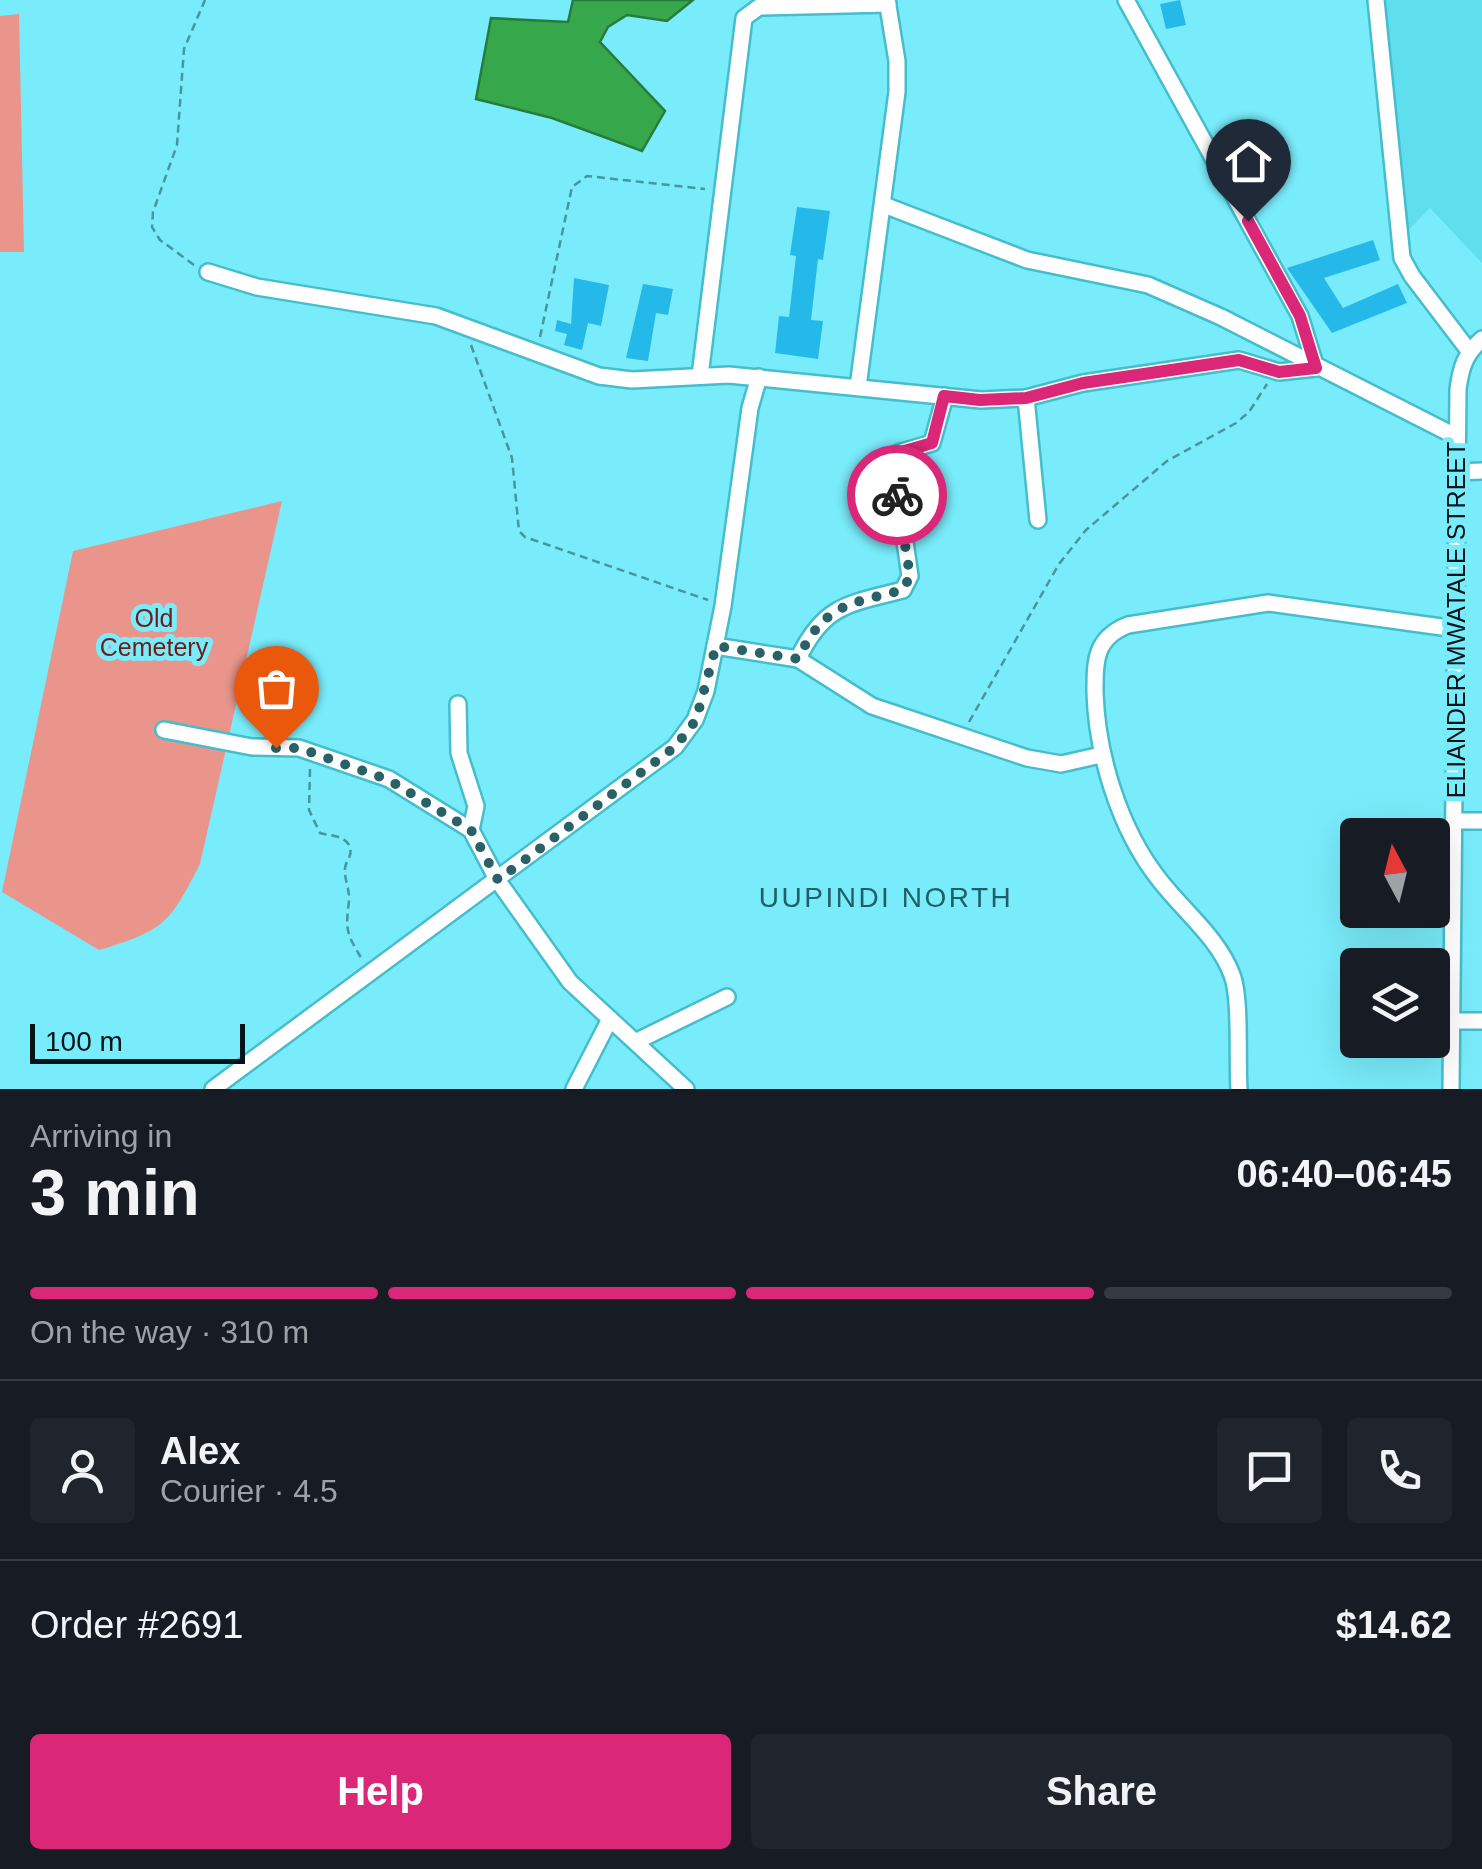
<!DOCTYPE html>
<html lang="en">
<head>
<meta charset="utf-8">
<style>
	:root { --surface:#171b24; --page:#20242c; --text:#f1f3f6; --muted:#9ea1a6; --line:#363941; --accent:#db2777 }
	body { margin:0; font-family:Arial,sans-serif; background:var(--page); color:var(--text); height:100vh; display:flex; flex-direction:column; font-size:38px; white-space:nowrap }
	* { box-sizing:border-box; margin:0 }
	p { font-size:32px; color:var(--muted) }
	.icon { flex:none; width:55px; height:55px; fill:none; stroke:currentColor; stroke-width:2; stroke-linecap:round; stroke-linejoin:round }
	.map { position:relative; height:1089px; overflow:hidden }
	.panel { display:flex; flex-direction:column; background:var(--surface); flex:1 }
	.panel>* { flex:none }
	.needle { width:65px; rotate:353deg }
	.tools { position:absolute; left:1340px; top:818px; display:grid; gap:20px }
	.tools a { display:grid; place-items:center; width:110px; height:110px; border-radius:10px; background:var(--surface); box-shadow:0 10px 40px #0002; font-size:50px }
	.scale { position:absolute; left:30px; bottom:25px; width:215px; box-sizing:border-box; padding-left:10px; border:5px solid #001518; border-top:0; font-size:28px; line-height:35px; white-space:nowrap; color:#001518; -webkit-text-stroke:8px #79ecfb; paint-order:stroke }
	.pin { position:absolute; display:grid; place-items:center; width:85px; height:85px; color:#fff; margin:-102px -42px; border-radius:50% 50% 50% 0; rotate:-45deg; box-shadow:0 0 10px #0007 }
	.pin .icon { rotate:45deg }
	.courier { position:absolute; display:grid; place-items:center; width:100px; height:100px; margin:-50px; border:8px solid #db2777; border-radius:50%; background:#fff; color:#222; box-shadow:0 2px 12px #0007 }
	.headline em { font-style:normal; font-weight:800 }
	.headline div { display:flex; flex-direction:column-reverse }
	.headline { display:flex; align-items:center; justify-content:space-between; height:170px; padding:0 30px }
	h1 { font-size:65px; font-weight:800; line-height:75px }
	.bar { display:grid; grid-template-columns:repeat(4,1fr); gap:15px 10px; align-content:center; height:120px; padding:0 30px }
	.bar i { height:12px; border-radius:8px; background:var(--line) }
	.bar .selected { background:var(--accent) }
	.bar p { grid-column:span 4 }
	.line { display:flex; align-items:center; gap:25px; padding:0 30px; border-top:2px solid var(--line) }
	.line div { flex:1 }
	.round { display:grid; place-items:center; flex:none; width:105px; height:105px; border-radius:10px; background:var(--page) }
	.cta { display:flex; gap:20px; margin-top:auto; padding:20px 30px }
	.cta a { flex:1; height:115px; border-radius:10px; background:var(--accent); color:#fff; font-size:40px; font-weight:800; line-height:115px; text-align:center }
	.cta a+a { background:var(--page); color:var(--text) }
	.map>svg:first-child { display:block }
	.built { fill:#5fdfee }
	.green { fill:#e9958c }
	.water { fill:#36a84b; stroke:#267c3c; stroke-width:2.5 }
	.building { fill:#25b9ea }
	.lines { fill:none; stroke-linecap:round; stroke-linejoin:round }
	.minor-casing { stroke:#46bdcc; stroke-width:20 }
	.path { stroke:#48959f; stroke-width:2.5; stroke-dasharray:8 5; stroke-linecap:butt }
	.minor { stroke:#fff; stroke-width:15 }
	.done { stroke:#2a6067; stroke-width:10; stroke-dasharray:0 18 }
	.route { stroke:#db2777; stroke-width:12 }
	.labels { text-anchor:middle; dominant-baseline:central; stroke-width:10; stroke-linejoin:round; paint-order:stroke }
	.park-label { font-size:25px; fill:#701c19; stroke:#79ecfb }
	.street-label { font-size:25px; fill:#001518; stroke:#79ecfb }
	.neighbourhood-label { font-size:28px; letter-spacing:2.5px; fill:#205f67; stroke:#79ecfb }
</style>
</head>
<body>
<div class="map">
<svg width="1482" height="1089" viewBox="0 0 1482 1089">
	<rect width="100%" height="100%" fill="#79ecfb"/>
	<polygon class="built" points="1376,0 1482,0 1482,263 1430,208 1399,240"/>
	<g class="green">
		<polygon points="19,14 24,252 0,252 0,16"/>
		<path d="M 282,501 L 200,864 C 169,924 165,930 99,950 L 2,892 L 73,551 Z"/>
	</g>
	<polygon class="water" points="573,0 693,0 667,21 627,15 608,27 600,42 665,111 642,151 552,118 476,99 491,18 568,22"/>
	<g class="building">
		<polygon points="1180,0 1186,25 1166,29 1160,4"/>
		<polygon points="797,207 830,211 823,260 818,259 811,320 823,321 818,359 775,353 779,316 789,317 796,256 790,255"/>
		<polygon points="1373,240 1380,260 1324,278 1343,308 1398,284 1407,303 1332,333 1287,268"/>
		<polygon points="574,278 609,285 601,326 588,323 582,350 564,345 567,334 555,331 557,320 571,324"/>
		<polygon points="643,284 673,289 668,315 656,313 648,361 626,358"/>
	</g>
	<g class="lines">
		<g class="minor-casing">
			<g id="minor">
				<polyline points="1126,0 1300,316 1316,368"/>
				<polyline points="1376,0 1402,258 1412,276 1469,351"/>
				<polyline points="884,205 1027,260 1148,285 1221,317 1457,437"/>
				<polyline points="208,272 257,287 436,316 599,376 632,380 729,375 981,400 1026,398 1083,383 1239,360 1279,372 1316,368"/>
				<polyline points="700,376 744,18 759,7 888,4"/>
				<polyline points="858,387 897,92 897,61 887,0"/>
				<polyline points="1026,398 1038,520"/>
				<polyline points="1457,472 1482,471"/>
				<polyline points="715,646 798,659 872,706 1027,758 1061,764 1101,755"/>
				<path d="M 798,659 C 824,604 849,604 903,590 L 910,576 L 893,460 L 898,453 L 932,443 L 945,396"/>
				<polyline points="458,704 459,753 476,806 471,830"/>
				<polyline points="164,730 252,747 299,748 389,779 471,830 498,881 570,982 686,1089"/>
				<polyline points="1454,821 1482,821"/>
				<polyline points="1452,1021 1482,1021"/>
				<polyline points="637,1041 727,997"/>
				<polyline points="213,1089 675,747 695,720 706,691 723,606 750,408 759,377"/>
				<polyline points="574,1089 610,1019"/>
				<path d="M 1239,1089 C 1237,1061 1241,997 1232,975 C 1218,937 1182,910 1158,878 C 1119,828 1097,754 1095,693 C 1095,660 1095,638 1128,625 L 1268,603 L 1456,629"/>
				<path d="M 1451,1089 L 1458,389 C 1461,367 1465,354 1482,339"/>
			</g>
		</g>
		<g class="path">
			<polyline points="194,265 160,240 152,227 153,212 177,145 184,49 205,0"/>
			<polyline points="540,337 572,187 587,176 705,189"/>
			<polyline points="471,345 512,458 519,531 525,537 708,600"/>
			<polyline points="969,722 1059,564 1086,530 1167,461 1236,423 1249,412 1267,384"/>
			<path d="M 310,769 L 309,810 L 320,833 C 331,836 343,835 349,845 C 354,855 346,860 345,868 C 344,879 350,890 349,901 C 345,932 347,934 363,961"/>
		</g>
		<use href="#minor" class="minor"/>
	</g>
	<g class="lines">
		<path class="done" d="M 276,748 L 299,748 L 389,780 L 471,830 L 498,880 L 675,747 L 696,720 L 716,646 L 798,659 C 824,604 849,604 903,590 L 910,576 L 897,495"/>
		<polyline class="route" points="897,495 893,468 898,453 932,443 944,396 980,400 1026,398 1083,383 1239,360 1279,372 1316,368 1300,316 1248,221"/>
	</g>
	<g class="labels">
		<g class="park-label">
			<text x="154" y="618">Old<tspan x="154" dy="29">Cemetery</tspan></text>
		</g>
		<g class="street-label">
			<text transform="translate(1456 620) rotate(-90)">ELIANDER MWATALE STREET</text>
		</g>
		<g class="neighbourhood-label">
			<text x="886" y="897">UUPINDI NORTH</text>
		</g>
	</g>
</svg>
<div class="tools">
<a><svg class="needle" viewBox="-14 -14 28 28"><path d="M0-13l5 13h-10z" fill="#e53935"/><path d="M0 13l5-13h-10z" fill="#9ea1a6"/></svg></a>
<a><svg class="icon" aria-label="layers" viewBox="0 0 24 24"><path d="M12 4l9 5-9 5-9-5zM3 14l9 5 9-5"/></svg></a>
</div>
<div class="scale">100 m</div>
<div class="pin" style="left:276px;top:748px;background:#ea580c"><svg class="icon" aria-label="bag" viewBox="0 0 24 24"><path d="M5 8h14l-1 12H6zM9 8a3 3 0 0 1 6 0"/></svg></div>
<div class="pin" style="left:1248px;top:221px;background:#1f2937"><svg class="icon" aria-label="home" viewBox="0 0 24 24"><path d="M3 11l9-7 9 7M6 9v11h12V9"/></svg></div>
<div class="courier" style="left:897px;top:495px"><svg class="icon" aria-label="bike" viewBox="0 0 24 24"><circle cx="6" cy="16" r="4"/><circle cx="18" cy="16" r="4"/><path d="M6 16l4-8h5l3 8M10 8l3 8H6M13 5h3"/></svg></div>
</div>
<section class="panel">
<div class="headline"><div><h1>3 min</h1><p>Arriving in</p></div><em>06:40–06:45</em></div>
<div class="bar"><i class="selected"></i><i class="selected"></i><i class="selected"></i><i></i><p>On the way · 310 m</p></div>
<div class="line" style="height:180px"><a class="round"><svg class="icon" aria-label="person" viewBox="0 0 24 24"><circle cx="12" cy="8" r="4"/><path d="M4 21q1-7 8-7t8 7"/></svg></a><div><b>Alex</b><p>Courier · 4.5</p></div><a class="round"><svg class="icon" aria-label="chat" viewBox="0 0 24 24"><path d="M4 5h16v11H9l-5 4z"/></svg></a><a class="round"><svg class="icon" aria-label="phone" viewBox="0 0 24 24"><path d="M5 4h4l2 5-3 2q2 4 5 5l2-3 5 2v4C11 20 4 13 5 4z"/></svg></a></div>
<div class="line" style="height:130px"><div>Order #2691</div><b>$14.62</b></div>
<div class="cta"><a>Help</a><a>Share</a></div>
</section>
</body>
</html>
